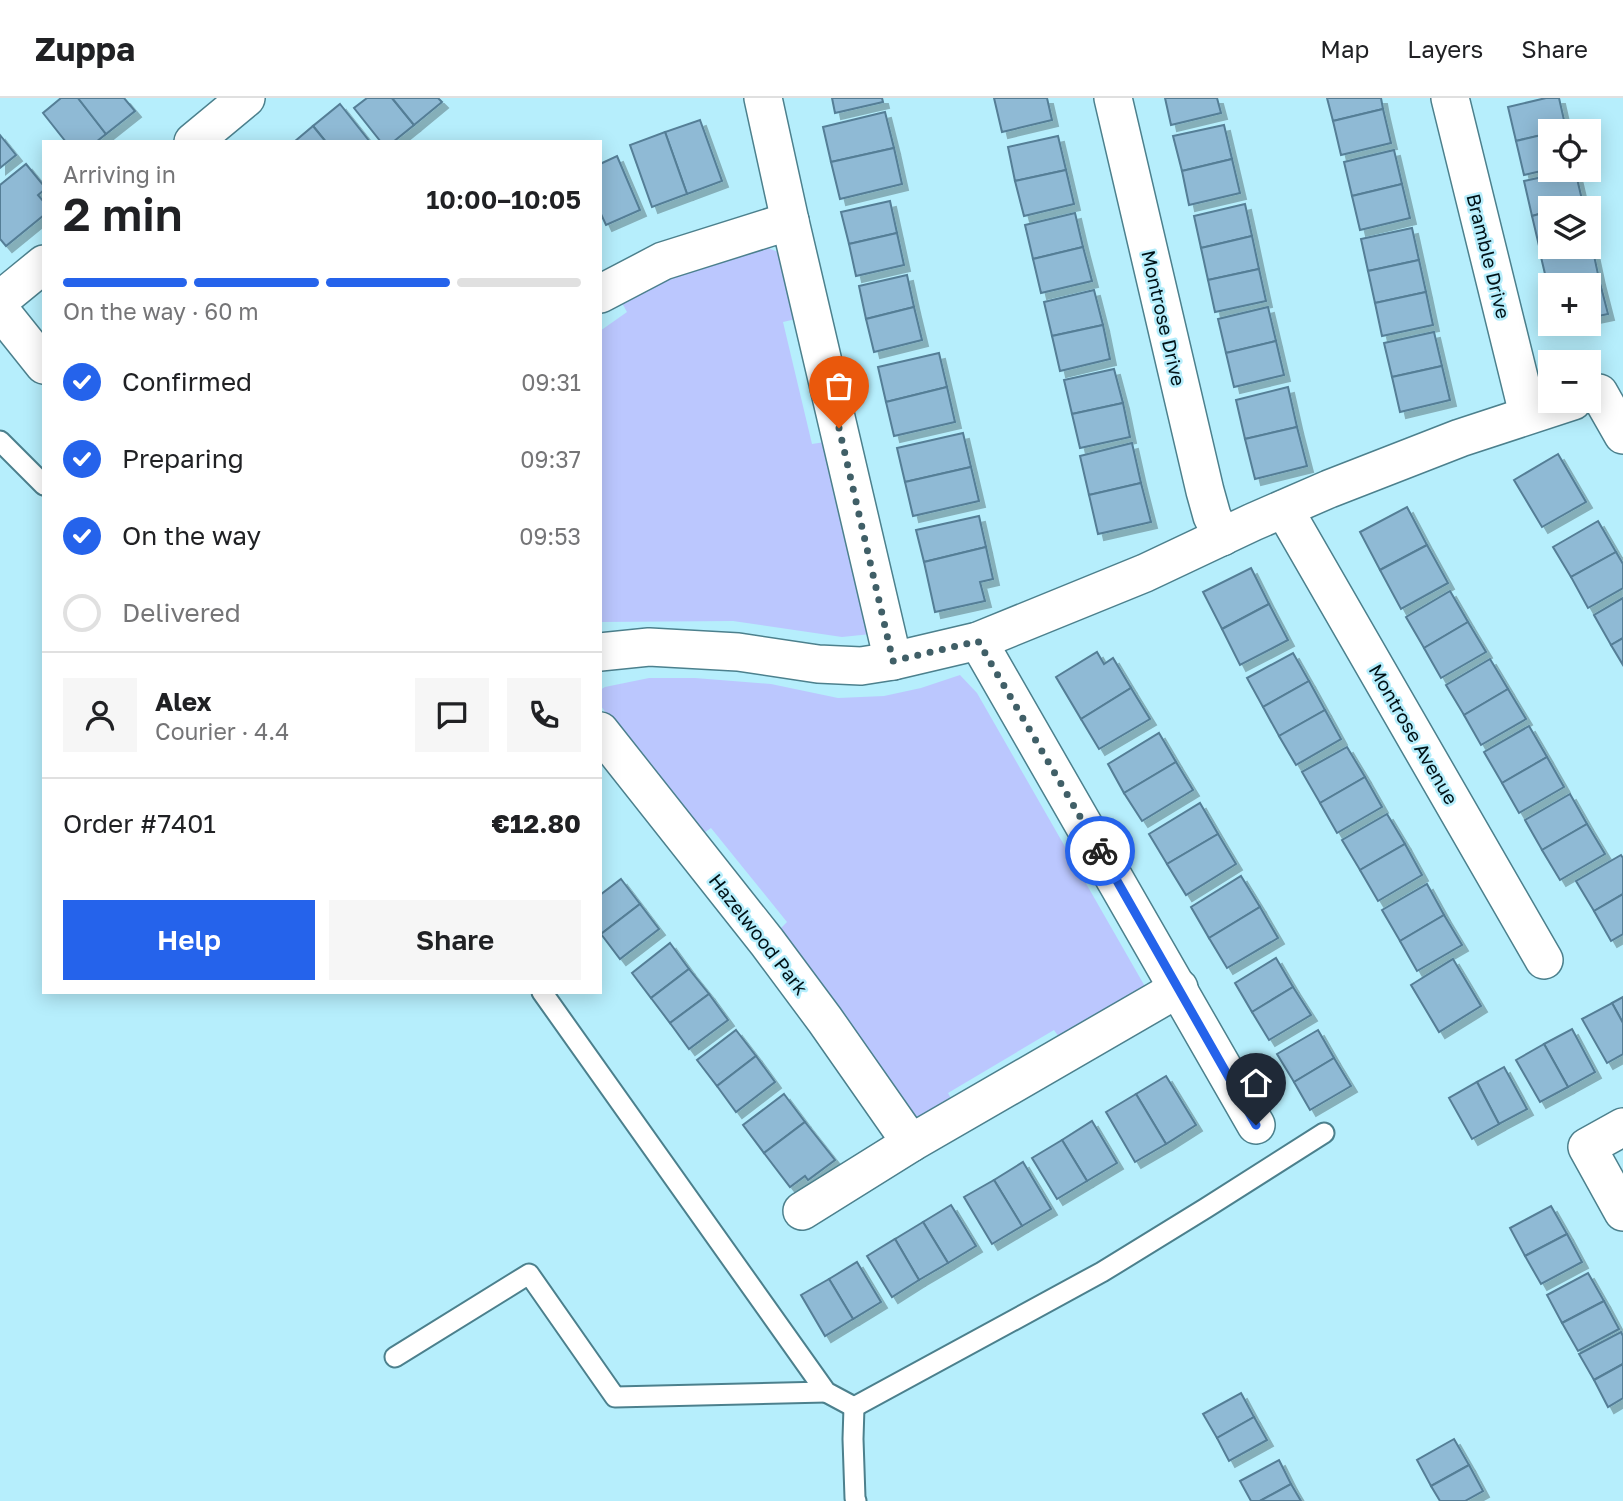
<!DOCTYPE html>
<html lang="en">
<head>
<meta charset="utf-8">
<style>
	:root { --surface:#fff; --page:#f6f6f6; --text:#202124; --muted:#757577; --line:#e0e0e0; --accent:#2563eb }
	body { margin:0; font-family:"Golos Text",sans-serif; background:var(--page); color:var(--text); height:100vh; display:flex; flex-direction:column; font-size:26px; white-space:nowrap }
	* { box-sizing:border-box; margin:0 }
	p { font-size:23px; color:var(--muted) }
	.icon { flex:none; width:38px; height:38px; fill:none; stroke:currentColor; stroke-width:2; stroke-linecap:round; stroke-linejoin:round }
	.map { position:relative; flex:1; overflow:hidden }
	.panel { position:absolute; left:42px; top:42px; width:560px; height:854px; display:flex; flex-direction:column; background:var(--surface); border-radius:0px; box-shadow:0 4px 18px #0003 }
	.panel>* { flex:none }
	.buttons { position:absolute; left:1538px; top:21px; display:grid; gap:14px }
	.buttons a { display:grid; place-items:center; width:63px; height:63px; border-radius:0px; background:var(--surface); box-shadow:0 4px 18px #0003; font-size:35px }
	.pin { position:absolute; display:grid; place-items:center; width:60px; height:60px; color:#fff; margin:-72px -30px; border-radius:50% 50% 50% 0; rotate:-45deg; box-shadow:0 0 7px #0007 }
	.pin .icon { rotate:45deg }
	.courier { position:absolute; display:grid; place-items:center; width:70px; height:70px; margin:-35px; border:5px solid #2563eb; border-radius:50%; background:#fff; color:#222; box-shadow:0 2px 9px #0007 }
	.overview em { font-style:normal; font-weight:600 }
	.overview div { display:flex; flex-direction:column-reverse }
	.overview { display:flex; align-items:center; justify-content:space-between; height:119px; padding:0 21px }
	h1 { font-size:46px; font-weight:600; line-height:52px }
	.bar { display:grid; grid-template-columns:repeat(4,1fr); gap:10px 7px; align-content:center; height:84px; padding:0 21px }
	.bar i { height:9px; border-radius:5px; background:var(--line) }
	.bar .on { background:var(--accent) }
	.bar p { grid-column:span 4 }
	.line { display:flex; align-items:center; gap:18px; padding:0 21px; border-top:2px solid var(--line) }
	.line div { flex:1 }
	.round { display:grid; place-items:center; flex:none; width:74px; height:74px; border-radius:0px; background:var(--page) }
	ol { padding:0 21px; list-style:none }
	li { display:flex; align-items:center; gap:21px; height:77px }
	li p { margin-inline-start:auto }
	li .icon { padding:7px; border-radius:50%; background:var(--accent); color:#fff; stroke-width:4 }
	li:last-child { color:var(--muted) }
	li i { width:38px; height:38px; border:4px solid var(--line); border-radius:50% }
	.cta { display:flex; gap:14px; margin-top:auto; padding:14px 21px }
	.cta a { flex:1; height:80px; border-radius:0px; background:var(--accent); color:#fff; font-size:28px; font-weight:600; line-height:80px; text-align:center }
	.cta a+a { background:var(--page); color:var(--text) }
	header { display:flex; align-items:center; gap:42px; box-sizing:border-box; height:98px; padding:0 35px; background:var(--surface); border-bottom:2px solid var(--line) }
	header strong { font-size:33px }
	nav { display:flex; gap:38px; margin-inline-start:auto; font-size:24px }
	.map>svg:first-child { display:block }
	.green { fill:#bbc7fe }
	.building { fill:#8fbad5; stroke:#547e96; stroke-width:2; filter:url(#shadow) }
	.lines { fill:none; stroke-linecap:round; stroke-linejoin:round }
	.service-casing { stroke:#4c808d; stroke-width:23 }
	.minor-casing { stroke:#4c808d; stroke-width:40 }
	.service { stroke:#fff; stroke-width:19 }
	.minor { stroke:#fff; stroke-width:37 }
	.done { stroke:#405f67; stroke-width:7; stroke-dasharray:0 12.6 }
	.route { stroke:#2563eb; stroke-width:9 }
	.labels { text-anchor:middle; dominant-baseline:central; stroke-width:5; stroke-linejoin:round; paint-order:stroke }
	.street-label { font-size:19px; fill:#001217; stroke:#b6eefc }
</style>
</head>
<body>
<header>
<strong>Zuppa</strong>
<nav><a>Map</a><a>Layers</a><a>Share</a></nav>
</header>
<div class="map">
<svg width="1623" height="1403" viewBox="0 0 1623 1403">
	<defs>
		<filter id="shadow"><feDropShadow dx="6" dy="6" stdDeviation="0" flood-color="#0004"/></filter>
	</defs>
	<rect width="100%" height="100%" fill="#b6eefc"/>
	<g class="green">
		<polygon points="763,148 778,154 796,221 783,224 812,346 825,344 871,536 842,539 733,523 600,524 600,233 627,214 622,205 672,180"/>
		<polygon points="960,577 977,595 1147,892 1061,942 1054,932 948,995 953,1004 927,1020 916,1018 778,833 787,824 711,730 701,737 600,607 600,592 605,589 649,580 695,580 771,586 838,600 884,598 921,590"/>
	</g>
	<g class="building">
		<polygon points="61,0 78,0 106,36 96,44 66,44 43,15"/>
		<polygon points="78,0 124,0 135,13 106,36"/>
		<polygon points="367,0 392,0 414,27 393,44 381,44 354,10"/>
		<polygon points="392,0 438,0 442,4 414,27"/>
		<polygon points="832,0 882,0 883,4 835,15"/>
		<polygon points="994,0 1047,0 1052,22 1002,34"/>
		<polygon points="1165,0 1217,0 1221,15 1171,27"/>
		<polygon points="1327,0 1381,0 1383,11 1333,23"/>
		<polygon points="1546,0 1559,0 1566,31 1550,33 1550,35 1516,43 1508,9"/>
		<polygon points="340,6 370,44 326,44 313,28"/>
		<polygon points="1383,11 1391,45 1341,57 1333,23"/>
		<polygon points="885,14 894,50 831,64 823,29"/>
		<polygon points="700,22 722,83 687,96 665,34"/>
		<polygon points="1224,27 1232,61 1182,73 1173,38"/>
		<polygon points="313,28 326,44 294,44"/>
		<polygon points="665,34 687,96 652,109 630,47"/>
		<polygon points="1550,35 1550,71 1524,77 1516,43"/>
		<polygon points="0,37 16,57 0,70"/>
		<polygon points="1058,38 1066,72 1015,83 1008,49"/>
		<polygon points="894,50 902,86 840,101 831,64"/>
		<polygon points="1394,52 1402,86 1352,98 1344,64"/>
		<polygon points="617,58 640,112 606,127 600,114 600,66"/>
		<polygon points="1232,61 1240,95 1189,107 1182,73"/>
		<polygon points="26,66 44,88 44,92 38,97 44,104 44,117 6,148 0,141 0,87"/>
		<polygon points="1066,72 1074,106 1024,118 1015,83"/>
		<polygon points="1575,72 1583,106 1564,110 1550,110 1550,113 1532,118 1524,83"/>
		<polygon points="1402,86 1410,120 1360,132 1352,98"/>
		<polygon points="890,103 897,135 849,146 841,114"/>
		<polygon points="1245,106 1252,138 1201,150 1194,118"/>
		<polygon points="1550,113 1550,149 1553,149 1540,152 1532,118"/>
		<polygon points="1075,115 1083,149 1033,161 1025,127"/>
		<polygon points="1412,130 1419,162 1368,173 1361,141"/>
		<polygon points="897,135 904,167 856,178 849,146"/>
		<polygon points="1252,138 1259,171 1208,182 1201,150"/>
		<polygon points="1592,148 1599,181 1575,187 1550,187 1549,193 1541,159"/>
		<polygon points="1083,149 1092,183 1041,195 1033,161"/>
		<polygon points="1419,162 1426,194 1375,205 1368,173"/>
		<polygon points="1259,171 1266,203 1215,214 1208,182"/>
		<polygon points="907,177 914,209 866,221 859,188"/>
		<polygon points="1599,181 1608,216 1589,220 1589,187 1575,187"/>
		<polygon points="1094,192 1103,227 1052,238 1044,204"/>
		<polygon points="1426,194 1433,227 1382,238 1375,205"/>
		<polygon points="914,209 922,242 874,254 866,221"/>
		<polygon points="1268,209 1276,243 1226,255 1218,221"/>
		<polygon points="1103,227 1110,261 1060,273 1052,238"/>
		<polygon points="1434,234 1442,268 1392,279 1384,245"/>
		<polygon points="1276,243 1284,277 1234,289 1226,255"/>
		<polygon points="939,255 947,289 886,304 878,269"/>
		<polygon points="1442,268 1450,302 1400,314 1392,279"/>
		<polygon points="1114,271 1123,305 1072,316 1064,282"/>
		<polygon points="947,289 955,324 894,338 886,304"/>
		<polygon points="1288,289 1297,329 1245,341 1236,302"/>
		<polygon points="1123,305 1130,339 1080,350 1072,316"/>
		<polygon points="1297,329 1307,368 1255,381 1245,341"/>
		<polygon points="963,335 971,369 905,384 897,350"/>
		<polygon points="1132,345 1141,385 1089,397 1080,358"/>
		<polygon points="1558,356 1586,404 1542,429 1514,382"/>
		<polygon points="971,369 979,403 913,418 905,384"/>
		<polygon points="1141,385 1151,424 1098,436 1089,397"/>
		<polygon points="1407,409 1427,447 1380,472 1360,434"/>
		<polygon points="979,418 986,449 924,464 916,432"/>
		<polygon points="1598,423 1616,454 1571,479 1553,449"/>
		<polygon points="1427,447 1448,485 1401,511 1380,472"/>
		<polygon points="986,449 993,481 980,484 985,503 935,514 924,464"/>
		<polygon points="1616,454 1623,466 1623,490 1588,510 1571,479"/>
		<polygon points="1251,470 1269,506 1222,531 1203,494"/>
		<polygon points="1450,493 1468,524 1424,550 1406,519"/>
		<polygon points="1623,500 1623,540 1611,547 1594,517"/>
		<polygon points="1269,506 1288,542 1240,567 1222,531"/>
		<polygon points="1468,524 1486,554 1441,580 1424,550"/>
		<polygon points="1623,540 1623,567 1611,547"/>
		<polygon points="1097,554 1104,566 1113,560 1131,590 1081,621 1056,579"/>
		<polygon points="1293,555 1309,583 1263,609 1247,580"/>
		<polygon points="1490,561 1508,591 1464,617 1446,587"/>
		<polygon points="1309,583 1325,612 1279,638 1263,609"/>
		<polygon points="1131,590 1150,621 1099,651 1081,621"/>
		<polygon points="1508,591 1526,621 1481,647 1464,617"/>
		<polygon points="1325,612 1341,641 1296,667 1279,638"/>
		<polygon points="1529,628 1547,659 1502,685 1484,654"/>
		<polygon points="1159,635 1176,664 1124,695 1108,666"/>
		<polygon points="1347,649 1365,679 1320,705 1302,674"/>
		<polygon points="1547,659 1564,689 1519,715 1502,685"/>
		<polygon points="1176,664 1193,692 1142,723 1124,695"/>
		<polygon points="1365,679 1382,709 1337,735 1320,705"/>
		<polygon points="1570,696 1587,726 1542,752 1525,722"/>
		<polygon points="1200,705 1218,736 1167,766 1149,736"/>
		<polygon points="1387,716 1405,746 1360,772 1342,742"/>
		<polygon points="1587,726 1605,756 1560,782 1542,752"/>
		<polygon points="1218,736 1236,766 1186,797 1167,766"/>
		<polygon points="1405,746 1422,777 1378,803 1360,772"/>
		<polygon points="1621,757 1623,760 1623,796 1594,813 1576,783"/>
		<polygon points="1241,778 1260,809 1209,840 1191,809"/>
		<polygon points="621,781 640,806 601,836 600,797"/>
		<polygon points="1427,786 1444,817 1400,843 1382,812"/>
		<polygon points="1623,796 1623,836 1611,843 1594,813"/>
		<polygon points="640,806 659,831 620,861 601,836"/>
		<polygon points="1260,809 1278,840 1227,870 1209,840"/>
		<polygon points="1444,817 1462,847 1417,873 1400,843"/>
		<polygon points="670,845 689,871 651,900 632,875"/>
		<polygon points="1276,860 1293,889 1252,914 1235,885"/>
		<polygon points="1453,861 1481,908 1439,934 1411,887"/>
		<polygon points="689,871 709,896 670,925 651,900"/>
		<polygon points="1293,889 1311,917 1269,942 1252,914"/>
		<polygon points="709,896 728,922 689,951 670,925"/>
		<polygon points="1623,899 1623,925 1612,905"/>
		<polygon points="1612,905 1623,925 1623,956 1607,965 1582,921"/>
		<polygon points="1572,931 1595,974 1568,989 1544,946"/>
		<polygon points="736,932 756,958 717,988 697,962"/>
		<polygon points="1318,932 1334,960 1294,984 1277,956"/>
		<polygon points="1544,946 1568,989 1540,1004 1516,962"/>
		<polygon points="756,958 775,984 736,1014 717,988"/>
		<polygon points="1334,960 1351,988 1310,1012 1294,984"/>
		<polygon points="1504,969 1527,1011 1499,1026 1477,984"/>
		<polygon points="1166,978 1196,1027 1166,1046 1136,996"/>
		<polygon points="1477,984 1499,1026 1472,1041 1449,1000"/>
		<polygon points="784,996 805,1024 764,1055 743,1027"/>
		<polygon points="1136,996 1166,1046 1135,1064 1106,1014"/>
		<polygon points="1092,1023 1117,1065 1087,1083 1062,1042"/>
		<polygon points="805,1024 835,1062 808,1082 805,1078 790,1089 764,1055"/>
		<polygon points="1062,1042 1087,1083 1057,1101 1032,1060"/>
		<polygon points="1023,1064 1051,1111 1022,1128 994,1082"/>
		<polygon points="994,1082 1022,1128 992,1146 964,1099"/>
		<polygon points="951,1107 976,1148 948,1165 923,1124"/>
		<polygon points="1551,1108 1567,1136 1525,1158 1510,1130"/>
		<polygon points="923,1124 948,1165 919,1182 895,1141"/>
		<polygon points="1567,1136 1582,1164 1541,1186 1525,1158"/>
		<polygon points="895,1141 919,1182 892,1199 867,1158"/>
		<polygon points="857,1164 881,1204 853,1221 829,1181"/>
		<polygon points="1588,1175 1604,1203 1562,1225 1547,1197"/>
		<polygon points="829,1181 853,1221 825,1238 801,1197"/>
		<polygon points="1604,1203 1619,1231 1578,1253 1562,1225"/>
		<polygon points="1621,1234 1623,1238 1623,1266 1594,1282 1579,1256"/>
		<polygon points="1623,1266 1623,1300 1608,1309 1594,1282"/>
		<polygon points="1241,1295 1254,1319 1217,1340 1203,1316"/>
		<polygon points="1254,1319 1267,1342 1229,1363 1217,1340"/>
		<polygon points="1454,1341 1469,1367 1431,1388 1417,1362"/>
		<polygon points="1279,1362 1291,1386 1260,1403 1251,1403 1240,1383"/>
		<polygon points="1469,1367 1483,1393 1465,1403 1440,1403 1431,1388"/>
		<polygon points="1291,1386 1301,1403 1260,1403"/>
	</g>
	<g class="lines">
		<g class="service-casing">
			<g id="service">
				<polyline points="0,343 44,387"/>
				<polyline points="542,894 826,1294 854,1309"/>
				<polyline points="395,1259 529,1176 615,1299 826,1294"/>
				<polyline points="854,1309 1102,1174 1206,1110 1324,1035"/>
				<polyline points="854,1309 853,1341 855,1400 856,1403"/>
			</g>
		</g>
		<g class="minor-casing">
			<g id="minor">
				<polyline points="763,0 790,123"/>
				<polyline points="1113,0 1205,393 1212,418 1222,439"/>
				<polyline points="1450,0 1528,316"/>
				<polyline points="193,44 246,0"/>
				<polyline points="600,196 663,163 790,123 893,563"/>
				<polyline points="0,202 44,166"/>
				<polyline points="0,212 44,267"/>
				<polyline points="1599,295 1623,337"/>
				<polyline points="1284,411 1544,862"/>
				<polyline points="978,543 1256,1027"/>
				<polyline points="600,554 649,549 738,554 818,566 861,568 893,563 978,543 1145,475 1253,424 1329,391 1460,340 1573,303"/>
				<polyline points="600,633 767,844 825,922 911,1045 1179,890"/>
				<polyline points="1623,1029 1587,1049 1623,1114"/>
				<polyline points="802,1113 911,1045"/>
			</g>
		</g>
		<use href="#service" class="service"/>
		<use href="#minor" class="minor"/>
	</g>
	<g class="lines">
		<polyline class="done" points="839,330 893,563 978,543 1100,753"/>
		<polyline class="route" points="1100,753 1256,1027"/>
	</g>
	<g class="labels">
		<g class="street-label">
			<text transform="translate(1489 158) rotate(76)">Bramble Drive</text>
			<text transform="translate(1164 220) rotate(77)">Montrose Drive</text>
			<text transform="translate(1414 636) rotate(60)">Montrose Avenue</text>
			<text transform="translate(759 836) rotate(52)">Hazelwood Park</text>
		</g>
	</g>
</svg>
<div class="buttons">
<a><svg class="icon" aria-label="locate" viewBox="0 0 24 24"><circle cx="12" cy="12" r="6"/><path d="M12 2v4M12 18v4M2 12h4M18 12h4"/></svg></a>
<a><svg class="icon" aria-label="layers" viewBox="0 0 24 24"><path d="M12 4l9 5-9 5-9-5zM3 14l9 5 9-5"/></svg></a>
<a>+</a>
<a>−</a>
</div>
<div class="pin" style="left:839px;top:330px;background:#ea580c"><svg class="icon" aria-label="bag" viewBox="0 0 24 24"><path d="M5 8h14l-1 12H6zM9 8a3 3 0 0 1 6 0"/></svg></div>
<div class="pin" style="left:1256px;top:1027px;background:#1f2937"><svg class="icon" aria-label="home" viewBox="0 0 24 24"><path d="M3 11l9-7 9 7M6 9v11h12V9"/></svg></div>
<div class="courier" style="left:1100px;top:753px"><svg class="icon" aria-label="bike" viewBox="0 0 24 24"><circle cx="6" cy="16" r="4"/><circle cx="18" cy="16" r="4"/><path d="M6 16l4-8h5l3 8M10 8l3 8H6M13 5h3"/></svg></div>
<section class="panel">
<div class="overview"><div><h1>2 min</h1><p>Arriving in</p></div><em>10:00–10:05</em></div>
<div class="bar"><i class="on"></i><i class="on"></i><i class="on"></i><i></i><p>On the way · 60 m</p></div>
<ol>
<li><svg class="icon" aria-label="check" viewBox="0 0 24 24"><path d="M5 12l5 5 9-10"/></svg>Confirmed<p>09:31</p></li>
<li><svg class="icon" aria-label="check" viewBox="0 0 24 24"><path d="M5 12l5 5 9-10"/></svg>Preparing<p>09:37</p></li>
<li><svg class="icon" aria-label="check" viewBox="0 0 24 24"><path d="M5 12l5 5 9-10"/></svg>On the way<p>09:53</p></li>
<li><i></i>Delivered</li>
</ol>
<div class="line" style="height:126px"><a class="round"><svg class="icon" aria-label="person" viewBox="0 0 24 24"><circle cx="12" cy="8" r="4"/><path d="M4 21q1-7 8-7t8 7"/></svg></a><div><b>Alex</b><p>Courier · 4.4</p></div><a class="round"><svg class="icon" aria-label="chat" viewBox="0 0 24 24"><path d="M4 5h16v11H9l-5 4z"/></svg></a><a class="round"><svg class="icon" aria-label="phone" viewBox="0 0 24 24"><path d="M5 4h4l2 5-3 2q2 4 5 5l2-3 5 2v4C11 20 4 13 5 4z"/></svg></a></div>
<div class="line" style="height:91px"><div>Order #7401</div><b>€12.80</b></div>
<div class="cta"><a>Help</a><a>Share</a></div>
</section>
</div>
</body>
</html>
